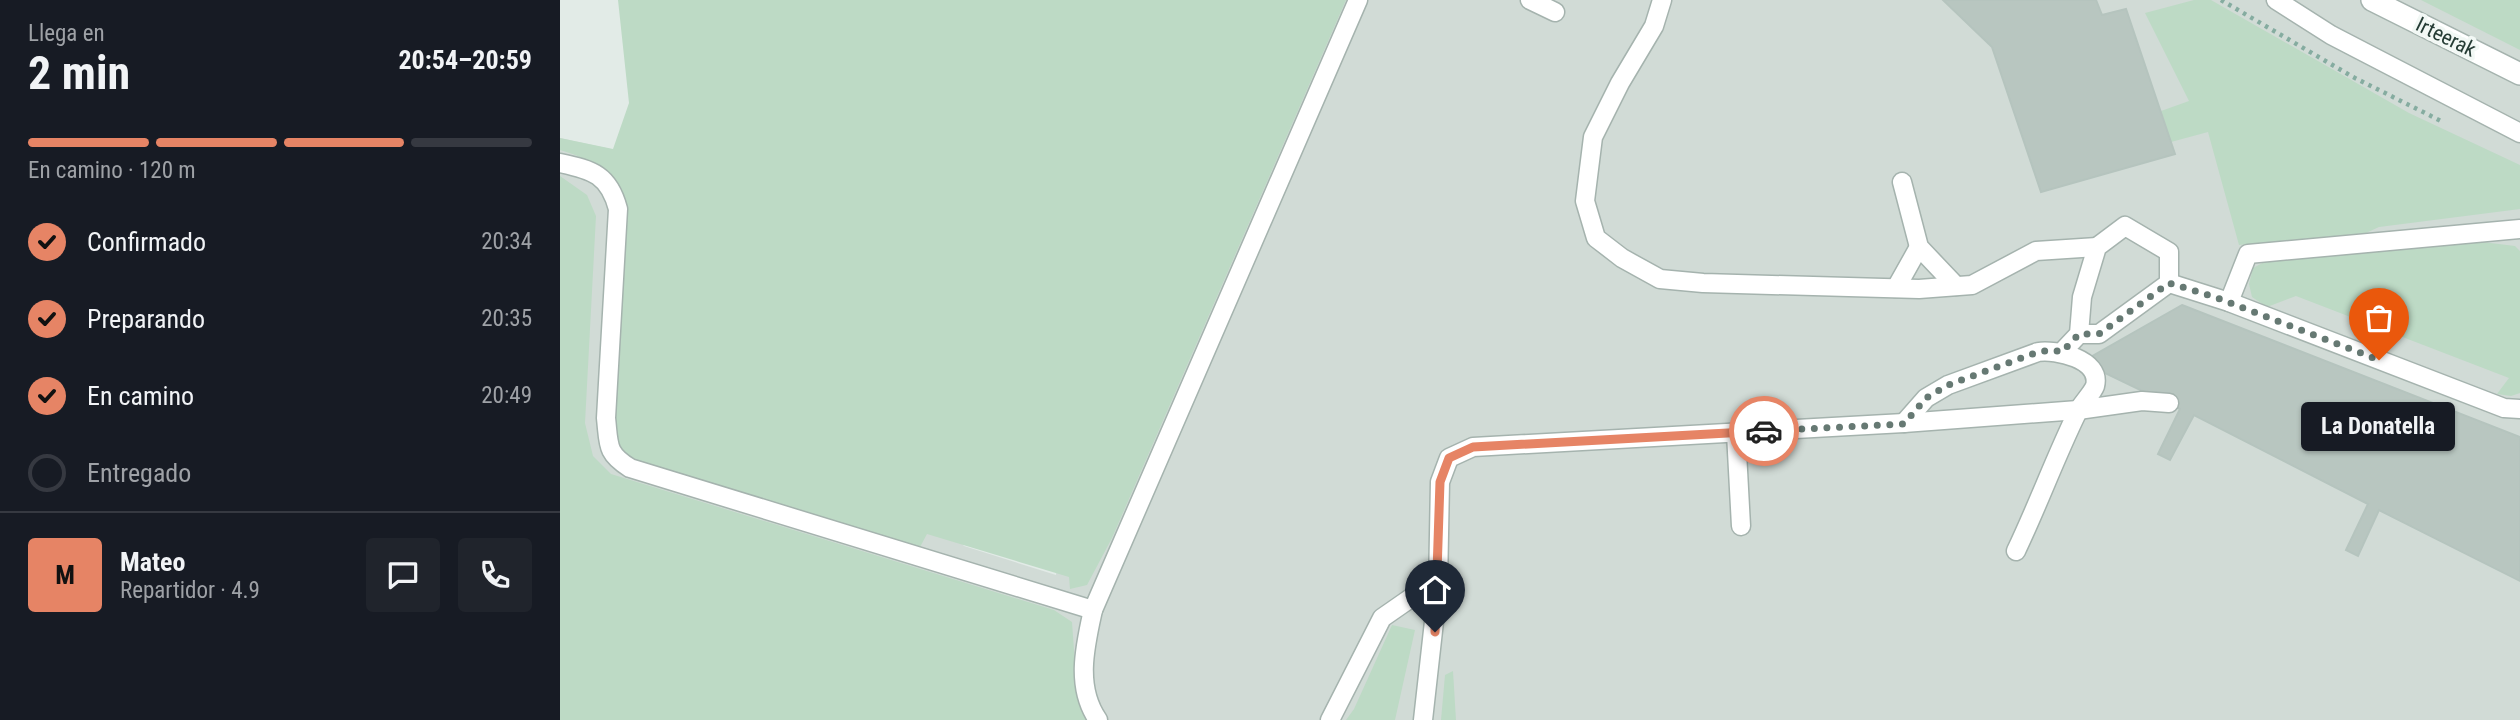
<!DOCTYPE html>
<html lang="es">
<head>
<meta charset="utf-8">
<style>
	:root { --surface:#171b24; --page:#20242c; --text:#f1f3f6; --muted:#9ea1a6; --line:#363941; --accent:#e68465 }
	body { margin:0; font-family:"Roboto Condensed",sans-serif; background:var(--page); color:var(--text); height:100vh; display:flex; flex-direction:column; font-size:26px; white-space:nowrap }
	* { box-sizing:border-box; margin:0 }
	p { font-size:23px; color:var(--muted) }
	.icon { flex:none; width:38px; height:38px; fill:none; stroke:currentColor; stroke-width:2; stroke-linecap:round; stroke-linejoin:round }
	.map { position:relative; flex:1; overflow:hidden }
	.side { display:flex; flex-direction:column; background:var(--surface); width:560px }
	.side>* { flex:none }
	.pin { position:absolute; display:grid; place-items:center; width:60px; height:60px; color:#fff; margin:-72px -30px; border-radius:50% 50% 50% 0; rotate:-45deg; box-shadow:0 0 7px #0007 }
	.pin .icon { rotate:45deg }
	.courier { position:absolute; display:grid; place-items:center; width:70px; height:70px; margin:-35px; border:5px solid #e68465; border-radius:50%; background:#fff; color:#222; box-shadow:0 2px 9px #0007 }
	.bubble { position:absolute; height:49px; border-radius:7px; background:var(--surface); box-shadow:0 2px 5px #0004; font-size:23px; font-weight:700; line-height:49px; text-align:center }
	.headline em { font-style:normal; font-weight:700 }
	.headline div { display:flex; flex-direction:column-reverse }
	.headline { display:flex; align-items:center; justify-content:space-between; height:119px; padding:0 28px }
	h1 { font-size:46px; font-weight:700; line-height:52px }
	.bar { display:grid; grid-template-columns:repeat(4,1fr); gap:10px 7px; align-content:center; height:84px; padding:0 28px }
	.bar i { height:9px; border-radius:5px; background:var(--line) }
	.bar .selected { background:var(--accent) }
	.bar p { grid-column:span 4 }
	.line { display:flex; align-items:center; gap:18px; padding:0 28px; border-top:2px solid var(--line) }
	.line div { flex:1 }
	.round { display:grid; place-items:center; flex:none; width:74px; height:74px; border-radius:7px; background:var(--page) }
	ol { padding:0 28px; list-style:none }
	li { display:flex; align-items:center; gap:21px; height:77px }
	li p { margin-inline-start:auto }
	li .icon { padding:7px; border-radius:50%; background:var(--accent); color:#111; stroke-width:4 }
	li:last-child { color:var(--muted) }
	li i { width:38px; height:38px; border:4px solid var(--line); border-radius:50% }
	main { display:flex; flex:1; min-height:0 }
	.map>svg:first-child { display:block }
	.built { fill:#d1dbd6 }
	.green { fill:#bddac5 }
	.building { fill:#b8c6c0; stroke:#b5c4be; stroke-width:2 }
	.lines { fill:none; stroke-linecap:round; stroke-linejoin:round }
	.lane-casing { stroke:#a5b3ae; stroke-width:21 }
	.street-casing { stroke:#a5b3ae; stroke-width:24 }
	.path { stroke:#85aca0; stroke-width:4.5; stroke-dasharray:3.5 5; stroke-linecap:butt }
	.lane { stroke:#fff; stroke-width:18 }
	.street { stroke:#fff; stroke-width:21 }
	.done { stroke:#667973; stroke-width:7; stroke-dasharray:0 12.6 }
	.route { stroke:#e68465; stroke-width:9 }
	.labels { text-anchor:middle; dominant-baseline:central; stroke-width:7; stroke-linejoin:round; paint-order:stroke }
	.street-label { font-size:21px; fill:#243b34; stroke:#f2f8f5 }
</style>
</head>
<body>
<main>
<section class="side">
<div class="headline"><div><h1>2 min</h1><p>Llega en</p></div><em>20:54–20:59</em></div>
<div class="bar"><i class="selected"></i><i class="selected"></i><i class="selected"></i><i></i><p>En camino · 120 m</p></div>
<ol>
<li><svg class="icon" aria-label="check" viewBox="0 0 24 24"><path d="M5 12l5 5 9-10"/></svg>Confirmado<p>20:34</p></li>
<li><svg class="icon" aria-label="check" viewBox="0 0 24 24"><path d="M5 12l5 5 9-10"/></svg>Preparando<p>20:35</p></li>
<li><svg class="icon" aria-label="check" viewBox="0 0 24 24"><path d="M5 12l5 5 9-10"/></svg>En camino<p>20:49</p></li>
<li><i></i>Entregado</li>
</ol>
<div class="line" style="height:126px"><b class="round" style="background:var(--accent);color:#111">M</b><div><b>Mateo</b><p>Repartidor · 4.9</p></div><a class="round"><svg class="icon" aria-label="chat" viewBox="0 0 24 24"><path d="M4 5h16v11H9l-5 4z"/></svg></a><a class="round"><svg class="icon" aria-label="phone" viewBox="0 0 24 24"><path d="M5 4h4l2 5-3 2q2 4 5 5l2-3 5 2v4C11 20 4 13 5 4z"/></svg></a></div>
</section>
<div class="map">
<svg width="1960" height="720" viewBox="0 0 1960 720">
	<rect width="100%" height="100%" fill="#e2ebe7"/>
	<polygon class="built" points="568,0 1960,0 1960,720 0,720 0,138 83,156 404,546 496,575"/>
	<g class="green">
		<path d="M 58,0 L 786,0 L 552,538 L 527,585 L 510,589 L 509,577 L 367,534 L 360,547 L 63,456 L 52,440 L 61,197 C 44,170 31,159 0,150 L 0,138 L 53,149 L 69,103 Z"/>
		<polygon points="1634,0 1651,0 1849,113 1960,165 1960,209 1819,227 1806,233 1679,245 1648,132 1611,142 1601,111 1629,101 1585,13"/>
		<polygon points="1861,0 1960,0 1960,50"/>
		<polygon points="0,176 27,195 36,216 25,423 33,456 51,474 494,610 512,622 517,692 529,720 0,720"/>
		<polygon points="1906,240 1955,246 1960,251 1960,393 1951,396 1937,394 1949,378 1736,296 1707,307 1692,297 1689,284 1693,268 1710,259"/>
		<polygon points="832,625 855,630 835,720 786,720 794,709"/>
		<polygon points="893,671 896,720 881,720 885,675"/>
	</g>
	<g class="building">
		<polygon points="1383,0 1536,0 1542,15 1566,9 1615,154 1481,192 1432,47"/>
		<polygon points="1622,305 1960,437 1960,581 1819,510 1798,556 1786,550 1808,504 1634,415 1610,460 1598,454 1620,409 1522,362"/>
	</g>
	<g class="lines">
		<g class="lane-casing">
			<g id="lane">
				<polyline points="970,0 995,12"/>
				<polyline points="1102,0 1094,26 1060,83 1033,137 1025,201 1036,238 1062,258 1100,279 1143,283 1359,289 1412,285 1476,251 1537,247"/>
				<polyline points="1716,0 1771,35 1960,133"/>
				<path d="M 0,163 C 33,170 49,175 58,209 L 46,418 C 49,445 46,453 70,468 L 533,610"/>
				<polyline points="1342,182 1359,247 1396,286"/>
				<polyline points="1609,283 1669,302 1944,408 1960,409"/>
				<polyline points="1336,288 1359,247"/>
				<polyline points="1669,302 1688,254 1960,229"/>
				<polyline points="1502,352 1519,334 1522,297 1537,247 1565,226 1609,252 1609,283 1539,334 1519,334"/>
				<path d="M 1344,423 L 1366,398 L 1388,385 L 1478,352 C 1495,349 1542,359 1535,386 C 1532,394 1521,404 1517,413 C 1495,458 1478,505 1456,551"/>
				<polyline points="1176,433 1181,526"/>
				<path d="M 538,720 C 515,687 525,646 533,610 L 798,0"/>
				<polyline points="770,720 822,618 858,593 878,586"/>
				<polyline points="863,720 878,586 880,482 889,458 913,447 1344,423 1518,410 1582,401 1609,403"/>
			</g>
		</g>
		<g class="street-casing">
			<polyline id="street" points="1812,0 1960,74"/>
		</g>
		<polyline class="path" points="1661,0 1793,77 1881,121"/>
		<use href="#lane" class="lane"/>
		<use href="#street" class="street"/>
	</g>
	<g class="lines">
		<polyline class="done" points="1204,431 1344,424 1366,398 1388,385 1478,352 1491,350 1502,352 1519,334 1539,334 1609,283 1655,297 1819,360"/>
		<polyline class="route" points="875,632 880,482 889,458 913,447 1204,431"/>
	</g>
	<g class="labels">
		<g class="street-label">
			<text transform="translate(1886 37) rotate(26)">Irteerak</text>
		</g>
	</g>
</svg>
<div class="pin" style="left:1819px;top:360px;background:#ea580c"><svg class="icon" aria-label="bag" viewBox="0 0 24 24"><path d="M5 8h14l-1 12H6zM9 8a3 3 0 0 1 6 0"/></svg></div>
<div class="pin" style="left:875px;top:632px;background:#1f2937"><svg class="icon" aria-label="home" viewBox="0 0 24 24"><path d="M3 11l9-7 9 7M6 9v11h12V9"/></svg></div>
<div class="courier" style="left:1204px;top:431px"><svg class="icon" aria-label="car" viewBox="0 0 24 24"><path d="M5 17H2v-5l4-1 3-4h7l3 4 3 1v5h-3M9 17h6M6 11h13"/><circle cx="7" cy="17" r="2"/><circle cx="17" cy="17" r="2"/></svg></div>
<div class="bubble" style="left:1741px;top:402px;width:154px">La Donatella</div>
</div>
</main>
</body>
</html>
